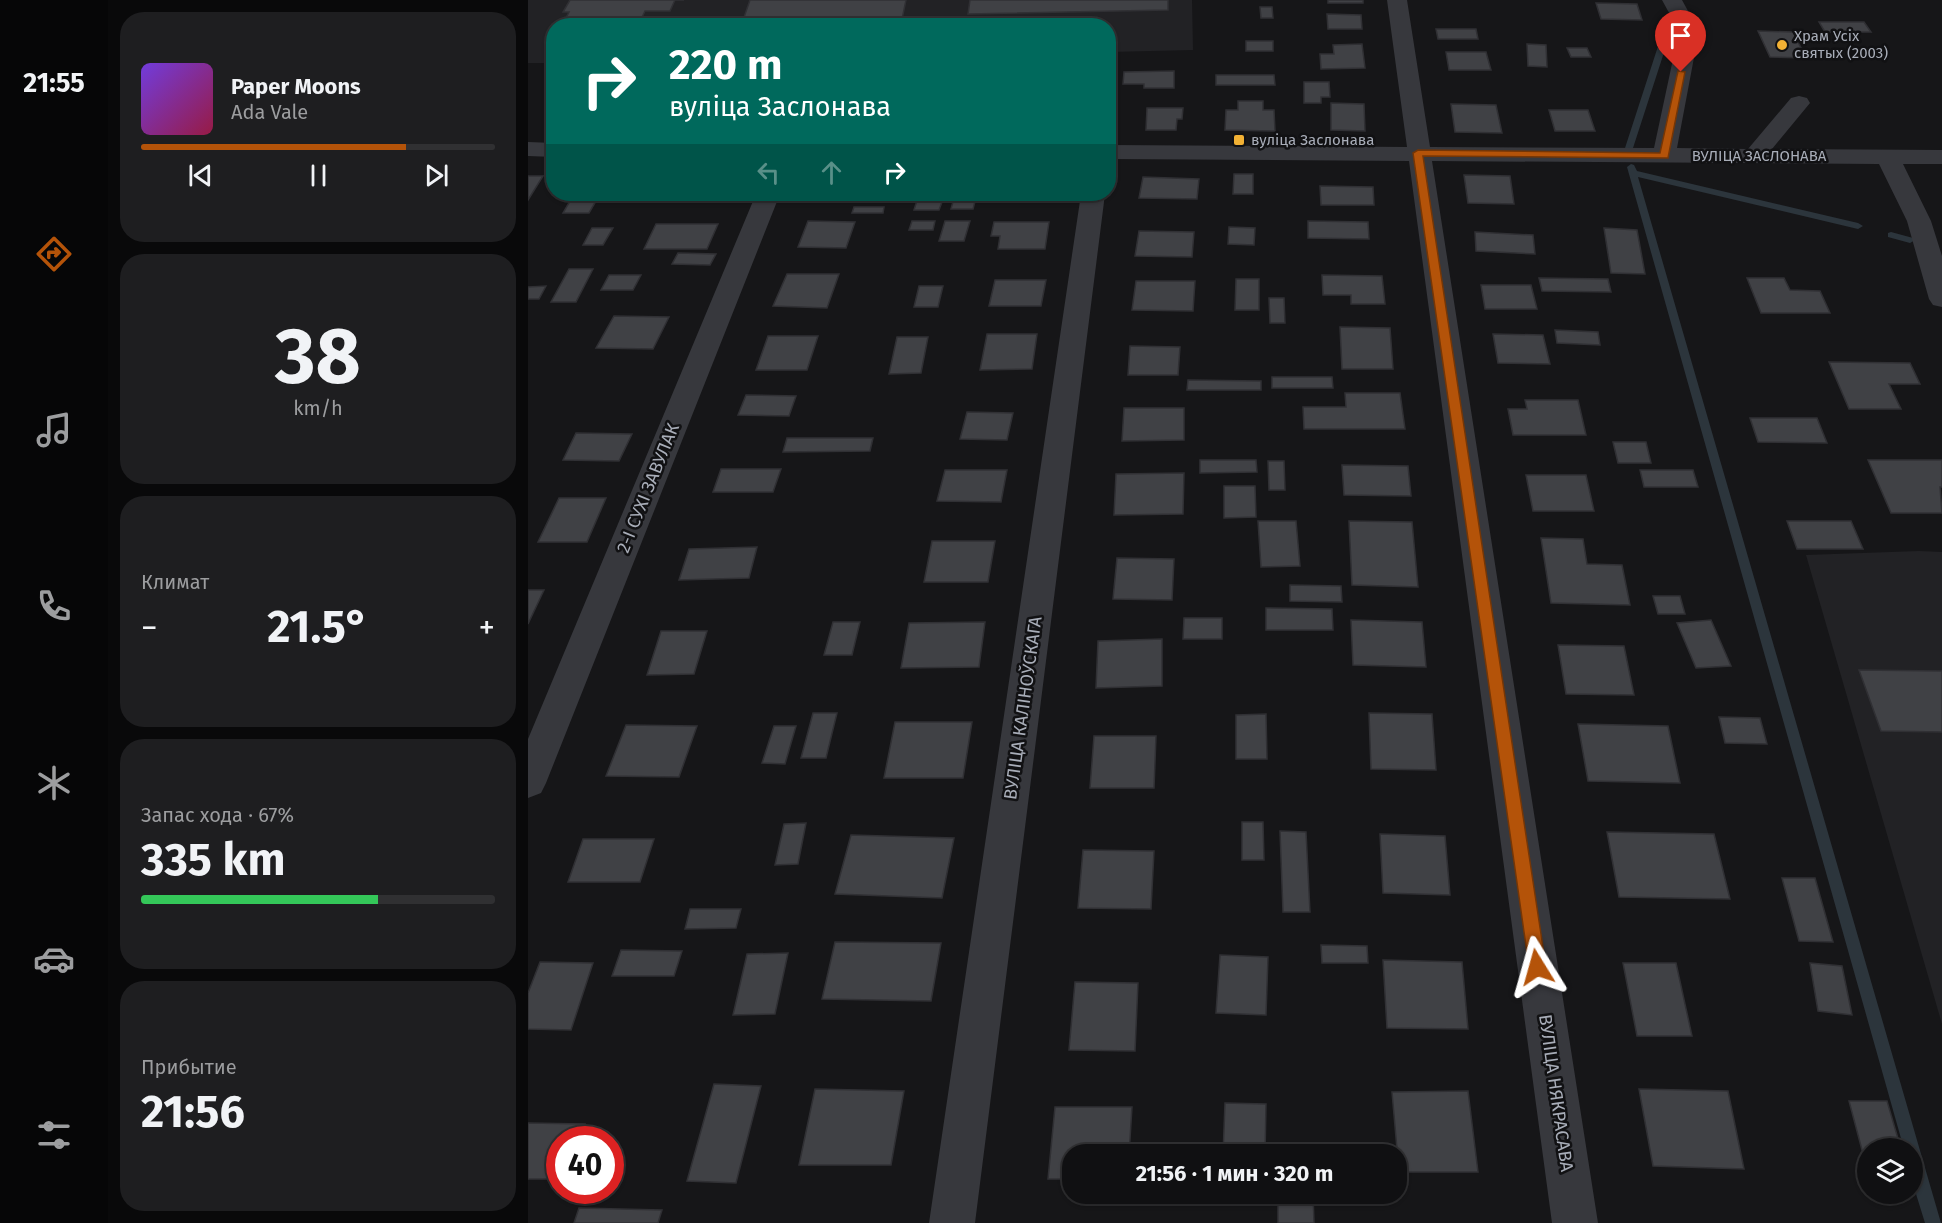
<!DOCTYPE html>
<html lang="ru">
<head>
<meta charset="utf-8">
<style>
	body { margin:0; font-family:"Fira Sans",sans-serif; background:#1e1e20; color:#f1f3f6; height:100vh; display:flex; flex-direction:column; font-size:22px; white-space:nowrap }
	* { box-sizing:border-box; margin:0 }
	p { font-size:20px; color:#9c9d9f }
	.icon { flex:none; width:33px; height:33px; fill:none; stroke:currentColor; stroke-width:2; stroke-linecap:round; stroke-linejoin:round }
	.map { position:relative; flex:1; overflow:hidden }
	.sheet { display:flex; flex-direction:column; gap:12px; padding:12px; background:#09090a; width:420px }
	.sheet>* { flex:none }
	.top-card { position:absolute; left:18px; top:18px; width:570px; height:183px; border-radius:24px; box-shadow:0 2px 4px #0004,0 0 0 2px #303032; background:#00695c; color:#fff; overflow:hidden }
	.buttons { position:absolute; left:1329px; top:1138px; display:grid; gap:12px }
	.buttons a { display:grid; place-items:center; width:66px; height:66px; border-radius:50%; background:#101012; box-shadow:0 2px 4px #0004,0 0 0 2px #303032; font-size:30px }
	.speed { position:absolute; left:18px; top:1126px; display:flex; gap:12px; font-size:30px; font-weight:700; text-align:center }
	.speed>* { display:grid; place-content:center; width:78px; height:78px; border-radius:50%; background:#101012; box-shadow:0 2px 4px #0004,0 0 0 2px #303032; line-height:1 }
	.speed .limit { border:9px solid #d22; background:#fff; color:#111 }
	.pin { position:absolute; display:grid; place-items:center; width:51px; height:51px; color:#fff; margin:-62px -26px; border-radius:50% 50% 50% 0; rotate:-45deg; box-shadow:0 0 6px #0007 }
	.pin .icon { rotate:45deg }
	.me { position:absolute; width:66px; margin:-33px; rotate:352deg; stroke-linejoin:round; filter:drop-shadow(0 0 4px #0008) }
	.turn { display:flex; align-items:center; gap:21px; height:126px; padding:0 24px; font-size:27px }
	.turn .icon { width:78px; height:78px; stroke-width:2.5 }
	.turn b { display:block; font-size:42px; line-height:51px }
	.lanes { display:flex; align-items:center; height:57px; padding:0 24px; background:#0003; justify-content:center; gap:30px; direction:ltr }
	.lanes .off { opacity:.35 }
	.big { font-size:45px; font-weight:700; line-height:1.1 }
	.sheet .card { flex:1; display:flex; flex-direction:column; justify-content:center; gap:9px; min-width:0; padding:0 21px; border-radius:24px; background:#1e1e20 }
	.sheet .dial { align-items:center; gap:0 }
	.dial b { font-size:78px; line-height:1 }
	.song { display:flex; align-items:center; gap:18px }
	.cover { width:72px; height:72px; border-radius:9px; background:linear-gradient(135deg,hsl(260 70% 55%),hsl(340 70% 35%)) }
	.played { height:6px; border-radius:3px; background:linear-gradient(90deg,#b45309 75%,#303032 75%) }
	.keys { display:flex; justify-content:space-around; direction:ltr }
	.heat { display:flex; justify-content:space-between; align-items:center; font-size:33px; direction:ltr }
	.charge { height:9px; border-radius:4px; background:linear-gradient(90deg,#34c759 67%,#303032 0) }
	.trip { position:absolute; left:534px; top:1144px; width:345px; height:60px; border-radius:24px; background:#101012; box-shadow:0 2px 4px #0004,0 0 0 2px #303032; font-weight:700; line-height:60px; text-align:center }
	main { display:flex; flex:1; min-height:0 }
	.tab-bar { display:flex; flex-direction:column; width:108px; justify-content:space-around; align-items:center; background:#060607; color:#9c9d9f }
	.tab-bar .icon { width:42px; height:42px }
	.tab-bar .on { color:#b45309 }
	.tab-bar b { font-size:27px; color:#f1f3f6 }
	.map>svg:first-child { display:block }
	.built { fill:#222225 }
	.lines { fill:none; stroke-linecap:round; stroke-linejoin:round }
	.stream { fill:#2c353c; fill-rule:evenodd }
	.building { fill:#404145; stroke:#303034; stroke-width:1.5 }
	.minor { fill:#37383d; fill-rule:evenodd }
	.route { fill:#b45309; stroke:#753606; stroke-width:1.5 }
	.poi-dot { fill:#f2b134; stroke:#111113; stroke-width:2 }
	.labels { text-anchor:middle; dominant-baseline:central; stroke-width:5; stroke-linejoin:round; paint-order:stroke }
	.far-poi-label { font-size:15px; fill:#a8adb8; stroke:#111113; text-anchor:start }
	.far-street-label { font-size:15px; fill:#a8adb8; stroke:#111113 }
	.street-label { font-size:18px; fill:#a8adb8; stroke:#111113 }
</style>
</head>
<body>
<main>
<nav class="tab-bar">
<b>21:55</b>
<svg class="icon on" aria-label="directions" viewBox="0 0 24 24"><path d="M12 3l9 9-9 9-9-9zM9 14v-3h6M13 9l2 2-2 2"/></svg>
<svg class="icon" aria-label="music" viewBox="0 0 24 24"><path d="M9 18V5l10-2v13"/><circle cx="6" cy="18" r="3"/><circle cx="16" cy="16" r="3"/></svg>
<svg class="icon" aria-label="phone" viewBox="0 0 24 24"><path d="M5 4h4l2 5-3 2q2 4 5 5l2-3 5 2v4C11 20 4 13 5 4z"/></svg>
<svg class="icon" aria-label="climate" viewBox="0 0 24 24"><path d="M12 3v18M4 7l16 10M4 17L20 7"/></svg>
<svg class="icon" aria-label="car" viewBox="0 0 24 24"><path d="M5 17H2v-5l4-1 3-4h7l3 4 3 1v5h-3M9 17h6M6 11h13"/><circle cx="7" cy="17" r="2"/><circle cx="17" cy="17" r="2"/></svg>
<svg class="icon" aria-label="filters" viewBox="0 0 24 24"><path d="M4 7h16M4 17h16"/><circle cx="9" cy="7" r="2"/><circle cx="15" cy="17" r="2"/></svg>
</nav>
<section class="sheet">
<div class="card">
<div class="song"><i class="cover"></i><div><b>Paper Moons</b><p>Ada Vale</p></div></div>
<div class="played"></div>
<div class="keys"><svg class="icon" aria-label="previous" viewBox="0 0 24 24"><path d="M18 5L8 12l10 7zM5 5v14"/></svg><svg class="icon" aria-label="pause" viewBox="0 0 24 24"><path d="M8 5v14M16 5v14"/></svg><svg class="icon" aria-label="next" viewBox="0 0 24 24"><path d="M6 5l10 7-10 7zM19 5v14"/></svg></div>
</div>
<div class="card dial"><b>38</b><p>km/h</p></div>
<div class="card"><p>Климат</p>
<div class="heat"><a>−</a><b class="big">21.5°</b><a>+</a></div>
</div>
<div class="card"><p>Запас хода · 67%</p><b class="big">335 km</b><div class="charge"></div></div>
<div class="card"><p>Прибытие</p><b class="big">21:56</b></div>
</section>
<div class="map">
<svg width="1414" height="1223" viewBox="0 0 1414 1223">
	<rect width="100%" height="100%" fill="#161618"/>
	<!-- built -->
	<path class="built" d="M0,0h664l1,50 -84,2 -1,-26h-554l-1,37h-25z
		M1391,551l23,1v472l-136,-469z"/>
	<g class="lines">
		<!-- stream -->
		<path class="stream" d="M1136,17l7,2 -2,18 -36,111 -7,2 -1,-2 36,-111z
			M1103,164l3,1 3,6 221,52 5,3 -5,3 -220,-52 303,1046h-16l-13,-42v-32h-8l-277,-982z
			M1363,232l22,6 2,2 -5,3 -22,-6v-4z"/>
	</g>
	<!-- building -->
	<path class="building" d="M42,0h114h-9l-5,11h-25l-7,15h-76l7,-14h-6z
		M222,0h156l-5,24 -160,2z
		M442,0h198v10l-200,4z
		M800,0h35v3h-35z
		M1068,3l41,1 5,16 -41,-1z
		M732,7h12l1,11h-12z
		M799,14l34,1 1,14h-34z
		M1291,22h45l7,10h-46z
		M908,29h40l2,10h-40z
		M1230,31l35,1 13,26 -36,-1z
		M718,41h27v10h-27z
		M834,44l3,24 -44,1 -1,-15h14l-1,-9z
		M999,44l19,1 1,22 -19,-1z
		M1039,48h20l4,9h-20z
		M918,52h40l5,18h-42z
		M646,71v17h-30v-4h-21l1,-12z
		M688,75h58l1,10h-59z
		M776,82h25l1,15h-9v6h-17z
		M710,101h25v9h11l1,21 -50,-1 1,-20h12z
		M803,103l33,1 1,27 -34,-1z
		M923,104l45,1 6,28 -47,-1z
		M619,108h36l-1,11h-5l-1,11h-30z
		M1021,110h39l7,21h-40z
		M706,174h19v20h-20z
		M936,175l46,1 4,28 -46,-1z
		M0,176h15l-15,24z
		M615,177l56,2 -2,20 -58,-1z
		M792,186l53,1 1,18h-53z
		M161,194h32l-3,6 -33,-1z
		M287,194h57l-1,2h-57z
		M391,194h26l-6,16h-25z
		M427,194h22l-4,15h-22z
		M471,194h52l-1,6 -53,-1z
		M42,201h26l-7,12h-26z
		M326,207h30l-1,6h-31z
		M280,221l47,1 -9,26 -48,-1z
		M384,221h23l-2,9h-24z
		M417,221h25l-6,20h-25z
		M780,221l60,1 1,17 -61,-1z
		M466,222h55l-4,27h-47l2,-13h-9z
		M128,224h62l-11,25h-63z
		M701,227l26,1 -1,17 -26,-1z
		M64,228h21l-10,17h-20z
		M1076,228l33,2 8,44 -34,-1z
		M611,231l55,1 -2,25 -57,-1z
		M947,232l58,3 2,19 -59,-3z
		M150,253l38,1 -6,11 -38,-1z
		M41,269h24l-17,33h-25z
		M259,274h52l-12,34 -54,-2z
		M81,275h32l-8,15h-32z
		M794,275l60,1 3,28h-34v-9h-28z
		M1011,278l69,1 3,13 -69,-1z
		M1219,278h37l6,12 30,1 10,22h-69z
		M708,279h23v31h-24z
		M467,280h51l-5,26h-52z
		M608,281h59l-2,30 -61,-1z
		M953,285h50l6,24h-52z
		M18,286l-7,13h-11v-12z
		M391,286h24l-5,21h-24z
		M741,298h15l1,25h-15z
		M86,316l55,1 -16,32 -57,-1z
		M812,327l50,1 3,41h-51z
		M1027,330l43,2 2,13 -43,-2z
		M459,334h50l-5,35 -52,1z
		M965,334l50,1 7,29 -52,-1z
		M240,336h50l-11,34h-51z
		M369,337h31l-7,36 -32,1z
		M602,346l50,1 -2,28h-50z
		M1301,362l81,1 10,21h-31l12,25h-52z
		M744,377h60l1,11h-61z
		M660,380l73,1v9h-74z
		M817,393h55l5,36h-101l-1,-22h43z
		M218,395l50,1 -7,20 -51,-1z
		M997,400h53l8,35h-73l-5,-26h19z
		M596,408h60v32l-62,1z
		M439,412l46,1 -6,27 -47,-1z
		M1222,418h67l10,25 -69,-1z
		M48,433l56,1 -13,27 -56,-1z
		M259,438h86l-3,13 -87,1z
		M1085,442h33l5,21h-33z
		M672,460h56l1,12 -57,1z
		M1340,460h74v27h-2l2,26h-51z
		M740,461h16l1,29h-16z
		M814,465l66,1 3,30 -67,-1z
		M193,469h60l-8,23h-60z
		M417,470h62l-6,32 -64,-1z
		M1112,470h53l5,17h-54z
		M656,473l-1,41 -69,1 2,-41z
		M998,475h60l8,36h-61z
		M696,486h31l1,31 -32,1z
		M31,498h47l-19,44h-49z
		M730,521h38l4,45 -39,1z
		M821,521l63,1 6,65 -66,-2z
		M1259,521h64l12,28h-66z
		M1013,538l42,1 4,25 35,1 8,40 -79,-2z
		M404,541h63l-7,41h-64z
		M229,547l-8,31 -70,2 10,-31z
		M589,558l57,1 -2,41 -59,-1z
		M762,585l51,1 1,16 -52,-1z
		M0,590h16l-16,34z
		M1125,596h27l5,18h-27z
		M738,608l66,1 1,21h-67z
		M656,618h38v21h-39z
		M823,620l71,2 4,45 -73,-2z
		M1183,620l20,46 -35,2 -19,-45z
		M305,622h27l-8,33h-28z
		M457,622l-6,45 -78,1 8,-45z
		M133,631h46l-13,43 -47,1z
		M634,639v47l-66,2 2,-47z
		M1030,645l66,1 10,49 -68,-1z
		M1331,670l83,1v61l-61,-1z
		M285,713h24l-11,45h-25z
		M841,713l63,1 4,56 -65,-1z
		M738,714l1,45h-31v-44z
		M1191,717l41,1 7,26 -42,-1z
		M367,722h77l-9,56h-79z
		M1050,724l90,2 12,57 -92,-2z
		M98,725l71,1 -18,51 -73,-1z
		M246,726h22l-11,38 -23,-1z
		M566,736h62l-2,52h-64z
		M714,822h21l1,38h-22z
		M278,823l-8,41 -23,1 9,-41z
		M752,831l26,1 4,80h-27z
		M1079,832l107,2 16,65 -111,-2z
		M852,834l65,2 5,59 -67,-2z
		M323,835l103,3 -12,60 -107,-4z
		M55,839h71l-14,43h-72z
		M555,850l71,1 -3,58 -73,-1z
		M1254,878h33l18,64 -34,-1z
		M162,909h51l-5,19 -51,1z
		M307,942l106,1 -10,58 -109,-2z
		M793,945l46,1 1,17h-46z
		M93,950l61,1 -8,25h-62z
		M260,953l-13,61 -42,1 14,-61z
		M692,955l48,2 -2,58 -50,-2z
		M855,960l79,2 6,67 -81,-1z
		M12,962l53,1 -22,67 -43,-1v-36z
		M1095,963h53l16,73h-55z
		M1282,963l32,3 10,49 -34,-4z
		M547,982l63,1 -3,68 -66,-1z
		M186,1084l47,2 -25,97 -49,-2z
		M287,1089l89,2 -13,74h-92z
		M1111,1089l89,2 16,78 -91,-3z
		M940,1091l10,81h-79l-7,-80z
		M1321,1101h38l14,48h-33l-2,16z
		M697,1103l41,1 -1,51h-42z
		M527,1107h77l-3,48h-57v24h-24z
		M0,1123l57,1 -5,16h-20v39h-32z
		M750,1194h35l1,29h-36z
		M51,1208l83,2 -4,13h-84z"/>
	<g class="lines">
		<!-- minor -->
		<path class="minor" d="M859,0h20l23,147 224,1 25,-117 -17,-31h20l17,31 -22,117 71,1 43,-51 8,-2 8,2 3,5 -38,46 170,1v14h-39l28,57 11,35v51l-9,-2 -4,-6 -22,-78 -28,-57 -447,-3 166,1062h-46l-143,-1062 -301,-2v-14l299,2z
			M0,142l26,1v14l-26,-1z
			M228,194h24l-234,589 -5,10 -13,5v-59z
			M553,194h24l-130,1029h-46z"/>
	</g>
	<!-- route -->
	<path class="route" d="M1150,71l7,1 -17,86 -245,-2 123,811 -3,5 -6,3 -6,-3 -2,-5 -116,-814 5,-3 242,3z"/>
	<!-- markers -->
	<g class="poi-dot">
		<circle cx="1254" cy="45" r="6"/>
		<rect x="705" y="134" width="12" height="12" rx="3"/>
	</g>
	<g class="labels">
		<!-- far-poi labels -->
		<g class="far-poi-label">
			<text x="1266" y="36">Храм Усіх<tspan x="1266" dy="17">святых (2003)</tspan></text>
			<text x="723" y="140">вуліца Заслонава</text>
		</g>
		<!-- far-street labels -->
		<g class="far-street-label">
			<text x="1231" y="156">ВУЛІЦА ЗАСЛОНАВА</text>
		</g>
		<!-- street labels -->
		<g class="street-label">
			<text transform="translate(120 488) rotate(-68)">2-І СУХІ ЗАВУЛАК</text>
			<text transform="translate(495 708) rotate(-82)">ВУЛІЦА КАЛІНОЎСКАГА</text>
			<text transform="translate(1028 1093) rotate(82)">ВУЛІЦА НЯКРАСАВА</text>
		</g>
	</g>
</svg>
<div class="buttons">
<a><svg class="icon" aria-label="layers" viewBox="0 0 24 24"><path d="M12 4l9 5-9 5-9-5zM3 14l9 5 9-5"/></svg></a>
</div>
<div class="speed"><div class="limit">40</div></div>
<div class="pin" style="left:1153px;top:72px;background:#d93025"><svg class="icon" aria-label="arrive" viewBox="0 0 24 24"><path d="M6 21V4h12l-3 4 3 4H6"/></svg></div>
<svg class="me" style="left:1009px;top:967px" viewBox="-20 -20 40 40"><path d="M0-17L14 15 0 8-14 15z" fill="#b45309" stroke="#fff" stroke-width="4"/></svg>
<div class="trip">21:56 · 1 мин · 320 m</div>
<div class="top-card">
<div class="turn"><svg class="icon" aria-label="right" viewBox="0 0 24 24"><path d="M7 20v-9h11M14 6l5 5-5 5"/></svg><div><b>220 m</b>вуліца Заслонава</div></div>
<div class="lanes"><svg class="icon off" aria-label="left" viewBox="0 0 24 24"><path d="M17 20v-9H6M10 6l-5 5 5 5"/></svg><svg class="icon off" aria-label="ahead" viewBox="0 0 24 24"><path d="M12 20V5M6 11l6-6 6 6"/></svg><svg class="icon" aria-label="right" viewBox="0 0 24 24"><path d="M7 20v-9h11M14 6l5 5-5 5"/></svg></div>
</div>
</div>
</main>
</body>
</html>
